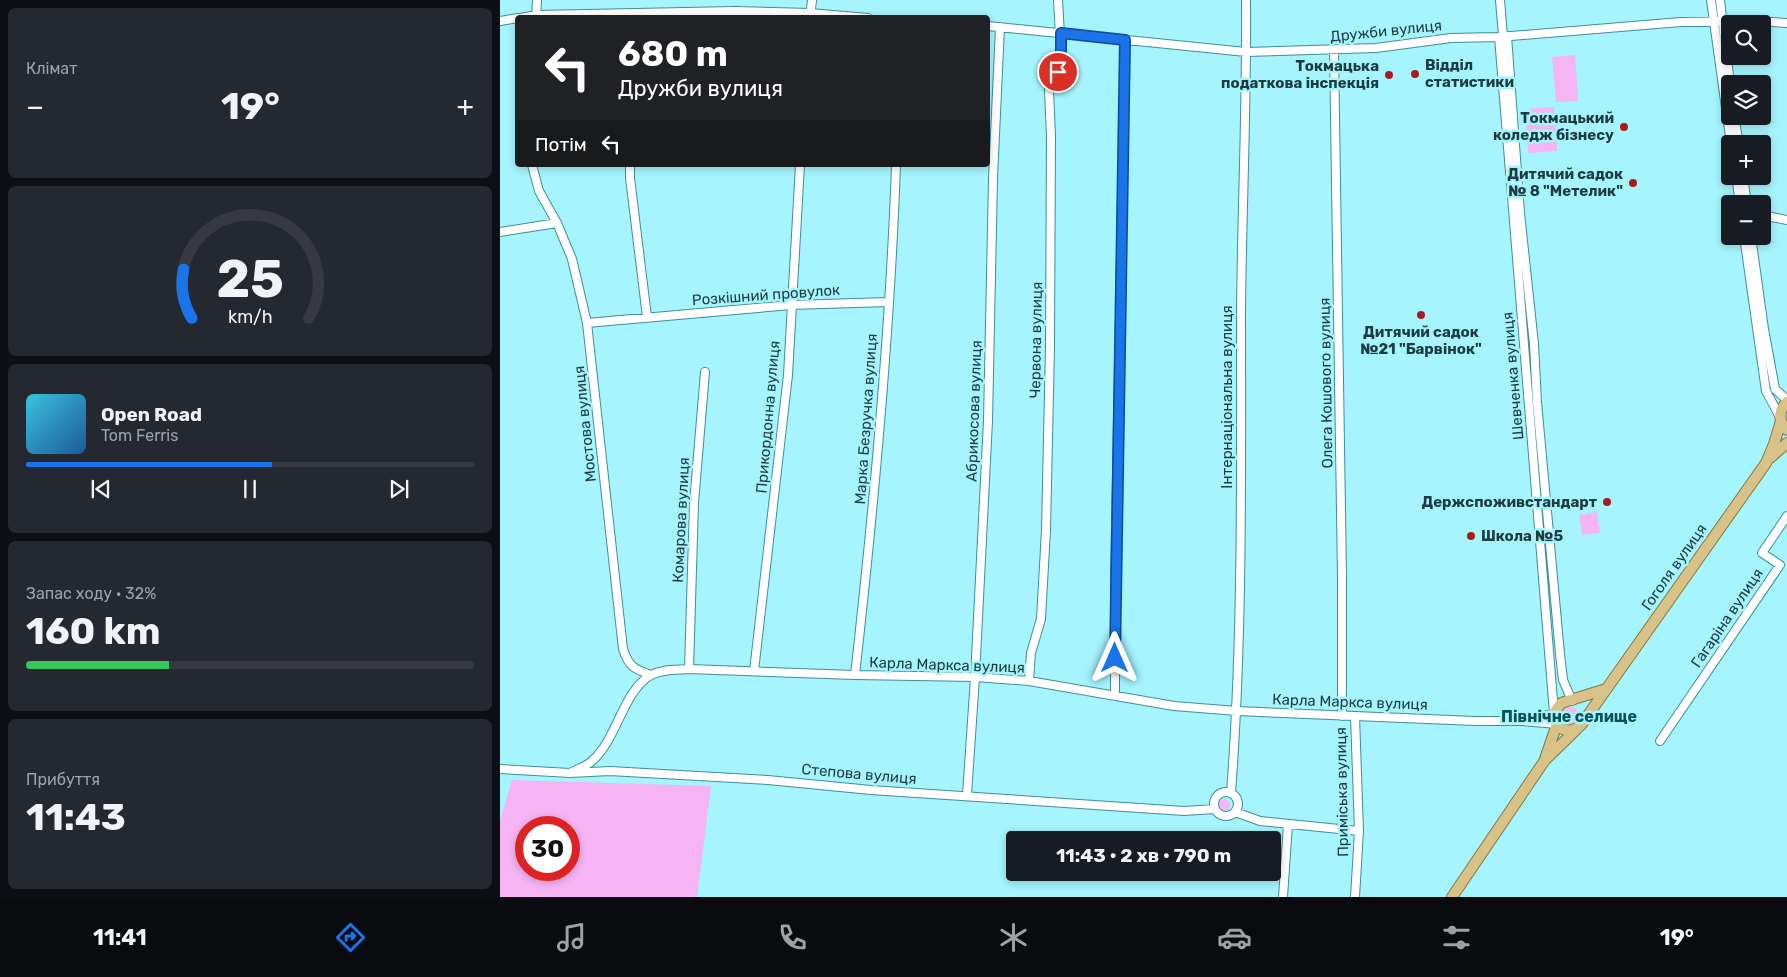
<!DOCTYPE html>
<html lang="uk">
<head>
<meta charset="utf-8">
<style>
	body { margin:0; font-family:Rubik,sans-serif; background:#242831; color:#f1f3f6; height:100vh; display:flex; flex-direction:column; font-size:19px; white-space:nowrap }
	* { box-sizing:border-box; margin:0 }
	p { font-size:16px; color:#9ea1a6 }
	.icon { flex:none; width:28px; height:28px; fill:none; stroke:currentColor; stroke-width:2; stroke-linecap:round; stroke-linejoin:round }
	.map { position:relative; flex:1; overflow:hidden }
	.panel { display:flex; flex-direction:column; gap:8px; padding:8px; background:#0d0f14; width:500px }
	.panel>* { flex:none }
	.guide { position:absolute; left:15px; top:15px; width:475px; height:152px; border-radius:5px; box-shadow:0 2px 8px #0003; background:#202124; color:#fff; overflow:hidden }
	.tools { position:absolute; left:1221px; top:15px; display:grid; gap:10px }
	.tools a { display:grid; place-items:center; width:50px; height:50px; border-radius:5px; background:#171b24; box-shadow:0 2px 8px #0003; font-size:25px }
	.speed { position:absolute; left:15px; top:816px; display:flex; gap:10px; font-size:25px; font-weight:700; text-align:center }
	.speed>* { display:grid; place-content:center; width:65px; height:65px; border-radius:50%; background:#171b24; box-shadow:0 2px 8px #0003; line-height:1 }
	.speed .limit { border:8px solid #d22; background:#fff; color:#111 }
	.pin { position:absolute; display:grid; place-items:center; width:42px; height:42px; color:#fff; margin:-21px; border:2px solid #fff; border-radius:50%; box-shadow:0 1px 5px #0007 }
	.me { position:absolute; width:55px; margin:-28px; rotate:0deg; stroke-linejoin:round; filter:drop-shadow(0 0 4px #0008) }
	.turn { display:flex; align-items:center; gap:18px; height:105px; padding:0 20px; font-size:22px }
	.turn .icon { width:65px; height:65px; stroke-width:2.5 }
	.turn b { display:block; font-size:35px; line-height:42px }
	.then { display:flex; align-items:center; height:48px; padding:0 20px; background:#0003; gap:10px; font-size:19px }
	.big { font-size:38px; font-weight:700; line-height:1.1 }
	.panel .card { flex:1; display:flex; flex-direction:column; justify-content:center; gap:8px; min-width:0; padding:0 18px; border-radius:8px; background:#242831 }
	.panel .dial { align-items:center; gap:0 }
	.dial svg { height:130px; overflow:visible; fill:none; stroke:#363941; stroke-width:7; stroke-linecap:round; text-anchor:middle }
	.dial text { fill:#f1f3f6; stroke:none }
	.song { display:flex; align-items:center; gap:15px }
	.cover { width:60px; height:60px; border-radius:8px; background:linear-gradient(135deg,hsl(190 70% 55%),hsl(210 70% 35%)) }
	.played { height:5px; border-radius:2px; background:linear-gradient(90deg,#1a73e8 55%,#363941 55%) }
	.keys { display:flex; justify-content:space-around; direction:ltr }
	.heat { display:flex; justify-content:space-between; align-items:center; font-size:28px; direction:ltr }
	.charge { height:8px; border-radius:4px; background:linear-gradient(90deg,#34c759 32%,#363941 0) }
	.trip { position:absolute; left:506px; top:831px; width:275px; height:50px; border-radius:5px; background:#171b24; box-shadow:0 2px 8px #0003; font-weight:700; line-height:50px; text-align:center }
	.dock { display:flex; height:80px; justify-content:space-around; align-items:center; background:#090b0e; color:#9ea1a6 }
	.dock .icon { width:35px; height:35px }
	.dock .on { color:#1a73e8 }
	.dock b { font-size:22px; color:#f1f3f6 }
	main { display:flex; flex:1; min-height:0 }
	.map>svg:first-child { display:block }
	.green { fill:#f6b4f5; fill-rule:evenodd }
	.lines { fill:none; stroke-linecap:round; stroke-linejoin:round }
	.minor-casing { stroke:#3f8e98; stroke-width:10 }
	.major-casing { stroke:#86783c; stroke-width:12 }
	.minor { stroke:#fff; stroke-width:8 }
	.major { stroke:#d9c288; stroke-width:10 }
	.route-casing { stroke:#114b97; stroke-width:12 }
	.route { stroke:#1a73e8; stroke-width:9 }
	.poi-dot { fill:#ad1a1d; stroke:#a5f4fe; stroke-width:2 }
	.labels { text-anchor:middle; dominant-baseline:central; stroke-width:5; stroke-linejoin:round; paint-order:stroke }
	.street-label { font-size:15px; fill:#1c3c41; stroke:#a5f4fe }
	.poi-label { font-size:15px; font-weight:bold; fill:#1c3c41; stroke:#a5f4fe; text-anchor:end }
	.neighbourhood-label { font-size:16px; font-weight:bold; fill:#0c4f56; stroke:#a5f4fe }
</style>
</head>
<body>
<main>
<section class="panel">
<div class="card"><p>Клімат</p>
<div class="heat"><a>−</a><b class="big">19°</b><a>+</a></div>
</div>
<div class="card dial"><svg viewBox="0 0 100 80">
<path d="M14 69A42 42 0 1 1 86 69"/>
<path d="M14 69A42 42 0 0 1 9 39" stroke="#1a73e8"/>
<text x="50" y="56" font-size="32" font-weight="700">25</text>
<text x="50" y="72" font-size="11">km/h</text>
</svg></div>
<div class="card">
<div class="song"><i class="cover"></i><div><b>Open Road</b><p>Tom Ferris</p></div></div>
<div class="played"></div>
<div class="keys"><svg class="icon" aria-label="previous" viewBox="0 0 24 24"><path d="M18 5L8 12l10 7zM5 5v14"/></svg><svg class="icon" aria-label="pause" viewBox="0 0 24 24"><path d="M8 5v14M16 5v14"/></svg><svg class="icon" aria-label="next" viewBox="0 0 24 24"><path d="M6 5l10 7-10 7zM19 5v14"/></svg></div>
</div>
<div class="card"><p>Запас ходу · 32%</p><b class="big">160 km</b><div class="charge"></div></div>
<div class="card"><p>Прибуття</p><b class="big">11:43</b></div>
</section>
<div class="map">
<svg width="1287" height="897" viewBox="0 0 1287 897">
	<rect width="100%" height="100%" fill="#a5f4fe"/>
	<!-- green -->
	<path class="green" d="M1075,55l3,46 -22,1 -4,-45z
		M1054,107l3,44 -29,2 -3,-44z
		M1097,512l3,21 -18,2 -3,-20z
		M1061 716a9 9 0 1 1 18 0a9 9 0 1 1-18 0Z
		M12,780l199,6 -14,111h-197v-76zM26,828h43v42h-43z
		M718 805a6 6 0 1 1 12 0a6 6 0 1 1-12 0Z"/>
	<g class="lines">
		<!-- minor casing -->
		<g class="minor-casing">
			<path id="minor" d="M1000,0l3,36
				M1211,0l20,144
				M1220,0l10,84
				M21,18l15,-3 199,-4 75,2 58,5
				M36,18l1,-18
				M310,18l2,-18
				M0,21l18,-3
				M488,26l258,26 130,-4 75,-10 48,-1 182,-15 74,-1 32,2
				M1007,36l13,177 14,131 3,58 23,252 3,26 9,21
				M999,37l55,676 -25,7
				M834,50l8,527v139
				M1234,116l5,28
				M32,165l7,26 18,32 15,36 15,64 36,326c6,18 11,20 28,26
				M130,165v13l17,139
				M1236,176l4,28
				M1243,176l4,28
				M1262,215l25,5
				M0,232l57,-9
				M1244,236l22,155 14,26
				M1251,236l13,93 11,60 12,11
				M87,323l204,-18 97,-3
				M189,669l5,-166 11,-131
				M254,671l34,-296 12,-210
				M355,675c19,-169 35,-339 41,-510
				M529,681l2,-28 10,-34 5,-89 4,-183 1,-211 -2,-46 3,-9 6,-10 3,-18 -3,-53
				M615,695v-112l10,-543
				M1160,741l120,-176 -18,-12 25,-37
				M0,769l70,4 40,-2 158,9 103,10 313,21 31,-2
				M70,773c7,-4 18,-7 23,-13 25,-23 30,-69 58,-85 11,-6 25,-5 38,-6l166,6 120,2 54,4 145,25 63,5 238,10h47l35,3
				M714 804a12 12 0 1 1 24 0a12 12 0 1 1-24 0Z
				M731,793c12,-160 10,-321 10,-482 1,-104 6,-207 5,-311
				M467,795l8,-118 13,-256 5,-243 7,-151
				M735,812l25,9 99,10
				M783,897l5,-73
				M855,897l4,-66 -4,-115"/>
		</g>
		<!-- major casing -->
		<g class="major-casing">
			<path id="major" d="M1287,402c-9,9 -9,19 0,28
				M1270,458l17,-15
				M1106,689l-45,14 -7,10c0,16 15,23 27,12l185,-262 8,-19 7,-23
				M1045,759l12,-35
				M952,897l93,-137 32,-31"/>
		</g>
		<!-- minor -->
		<use href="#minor" class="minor"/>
		<!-- major -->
		<use href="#major" class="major"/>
	</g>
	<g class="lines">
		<!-- route casing -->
		<g class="route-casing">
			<path id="route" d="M558,72l3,-19v-20l64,7 -10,618"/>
		</g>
		<!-- route -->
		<use href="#route" class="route"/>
	</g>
	<!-- markers -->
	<g class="poi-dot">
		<circle cx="915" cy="74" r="5"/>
		<circle cx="889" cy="75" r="5"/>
		<circle cx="1124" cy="127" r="5"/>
		<circle cx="1133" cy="183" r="5"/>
		<circle cx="921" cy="315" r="5"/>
		<circle cx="1107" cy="502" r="5"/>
		<circle cx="971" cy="536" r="5"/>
	</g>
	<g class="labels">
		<!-- street labels -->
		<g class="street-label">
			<text transform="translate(886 31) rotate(-6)">Дружби вулиця</text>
			<text transform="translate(266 295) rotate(-4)">Розкішний провулок</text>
			<text transform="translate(536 340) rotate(-89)">Червона вулиця</text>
			<text transform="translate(1013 376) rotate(-95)">Шевченка вулиця</text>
			<text transform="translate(826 383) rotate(-91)">Олега Кошового вулиця</text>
			<text transform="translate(727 397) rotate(-90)">Інтернаціональна вулиця</text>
			<text transform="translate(474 411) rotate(-88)">Абрикосова вулиця</text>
			<text transform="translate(268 417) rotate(-85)">Прикордонна вулиця</text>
			<text transform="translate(366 419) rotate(-86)">Марка Безручка вулиця</text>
			<text transform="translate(85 424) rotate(-96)">Мостова вулиця</text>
			<text transform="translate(181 520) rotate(-87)">Комарова вулиця</text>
			<text transform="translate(1174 567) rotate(-55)">Гоголя вулиця</text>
			<text transform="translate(1227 618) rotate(-56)">Гагаріна вулиця</text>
			<text transform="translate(447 665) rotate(2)">Карла Маркса вулиця</text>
			<text transform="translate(850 702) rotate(2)">Карла Маркса вулиця</text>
			<text transform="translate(359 774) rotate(5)">Степова вулиця</text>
			<text transform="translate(842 792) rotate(-91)">Приміська вулиця</text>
		</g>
		<!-- poi labels -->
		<g class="poi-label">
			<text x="925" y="65" text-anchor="start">Відділ<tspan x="925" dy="17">статистики</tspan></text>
			<text x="879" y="66">Токмацька<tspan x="879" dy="17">податкова інспекція</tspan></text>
			<text x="1114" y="118">Токмацький<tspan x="1114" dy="17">коледж бізнесу</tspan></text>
			<text x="1123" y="174">Дитячий садок<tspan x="1123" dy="17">№ 8 "Метелик"</tspan></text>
			<text x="921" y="332" text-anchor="middle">Дитячий садок<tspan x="921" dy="17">№21 "Барвінок"</tspan></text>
			<text x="1097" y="502">Держспоживстандарт</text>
			<text x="981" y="536" text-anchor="start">Школа №5</text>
		</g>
		<!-- neighbourhood labels -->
		<g class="neighbourhood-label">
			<text x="1069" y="716">Північне селище</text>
		</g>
	</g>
</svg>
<div class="tools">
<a><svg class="icon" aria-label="search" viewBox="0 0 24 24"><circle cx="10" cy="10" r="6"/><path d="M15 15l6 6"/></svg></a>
<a><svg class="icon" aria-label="layers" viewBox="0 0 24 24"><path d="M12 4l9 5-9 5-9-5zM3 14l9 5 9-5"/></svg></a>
<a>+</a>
<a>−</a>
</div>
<div class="speed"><div class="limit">30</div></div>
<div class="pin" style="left:558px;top:72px;background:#d93025"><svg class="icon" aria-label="arrive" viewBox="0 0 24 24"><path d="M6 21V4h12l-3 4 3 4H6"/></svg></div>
<svg class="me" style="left:615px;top:658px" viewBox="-20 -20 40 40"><path d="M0-17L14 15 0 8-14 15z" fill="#1a73e8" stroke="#fff" stroke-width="4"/></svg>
<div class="trip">11:43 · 2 хв · 790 m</div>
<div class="guide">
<div class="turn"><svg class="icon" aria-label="left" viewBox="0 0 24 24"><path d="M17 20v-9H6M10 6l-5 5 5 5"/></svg><div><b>680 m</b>Дружби вулиця</div></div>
<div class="then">Потім<svg class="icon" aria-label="left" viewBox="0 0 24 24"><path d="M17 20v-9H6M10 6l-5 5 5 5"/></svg></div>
</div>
</div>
</main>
<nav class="dock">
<b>11:41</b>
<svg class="icon on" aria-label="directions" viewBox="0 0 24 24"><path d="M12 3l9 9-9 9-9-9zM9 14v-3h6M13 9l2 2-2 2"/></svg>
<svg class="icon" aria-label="music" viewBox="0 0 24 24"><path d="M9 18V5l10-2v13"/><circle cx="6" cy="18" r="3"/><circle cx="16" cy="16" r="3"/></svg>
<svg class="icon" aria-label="phone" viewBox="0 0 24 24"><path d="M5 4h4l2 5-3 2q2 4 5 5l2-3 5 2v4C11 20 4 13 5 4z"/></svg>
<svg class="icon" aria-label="climate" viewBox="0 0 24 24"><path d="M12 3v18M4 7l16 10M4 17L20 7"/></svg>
<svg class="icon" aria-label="car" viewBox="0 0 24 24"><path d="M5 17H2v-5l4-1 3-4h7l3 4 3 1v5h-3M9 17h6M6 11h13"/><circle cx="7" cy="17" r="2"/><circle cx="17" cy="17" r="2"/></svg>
<svg class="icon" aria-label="filters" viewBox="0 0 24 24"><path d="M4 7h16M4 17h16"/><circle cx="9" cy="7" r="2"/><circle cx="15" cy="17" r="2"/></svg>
<b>19°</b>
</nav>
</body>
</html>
